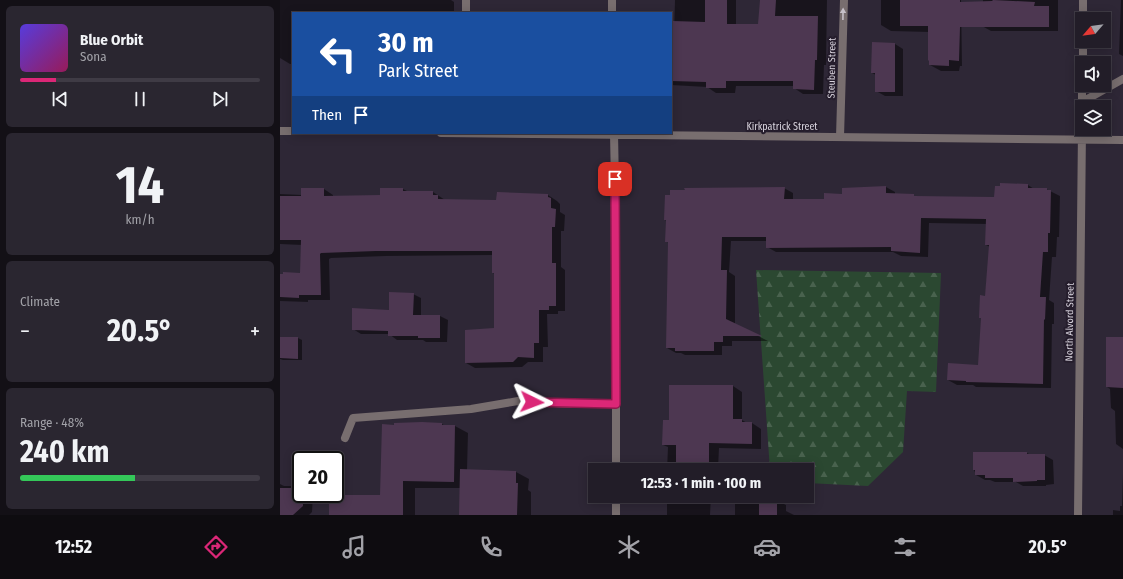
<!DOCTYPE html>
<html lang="en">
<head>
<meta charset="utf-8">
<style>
	body { margin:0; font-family:"Fira Sans Condensed",sans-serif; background:#2a2630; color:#f1f3f6; height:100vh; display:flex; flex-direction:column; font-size:15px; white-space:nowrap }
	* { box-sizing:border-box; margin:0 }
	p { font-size:13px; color:#a2a2a8 }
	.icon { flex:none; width:22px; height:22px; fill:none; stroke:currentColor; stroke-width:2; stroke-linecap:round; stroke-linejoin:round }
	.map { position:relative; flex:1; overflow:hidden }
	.details { display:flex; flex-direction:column; gap:6px; padding:6px; background:#131016; width:280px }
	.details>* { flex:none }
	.hud { position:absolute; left:12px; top:12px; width:380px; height:122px; border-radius:0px; box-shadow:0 2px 10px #0003,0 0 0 1px #3f3b45; background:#1a4fa0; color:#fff; overflow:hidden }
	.needle { width:26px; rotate:242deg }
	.buttons { position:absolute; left:795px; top:12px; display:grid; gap:8px }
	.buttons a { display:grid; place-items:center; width:36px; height:36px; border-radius:0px; background:#221d28; box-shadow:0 2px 10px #0003,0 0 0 1px #3f3b45; font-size:20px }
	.speed { position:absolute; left:12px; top:451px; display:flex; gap:8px; font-size:20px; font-weight:700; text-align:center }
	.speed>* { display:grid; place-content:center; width:52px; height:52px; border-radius:50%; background:#221d28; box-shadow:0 2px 10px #0003,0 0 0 1px #3f3b45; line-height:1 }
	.speed .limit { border:2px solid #111; border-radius:6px; background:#fff; color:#111 }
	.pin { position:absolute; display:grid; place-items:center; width:34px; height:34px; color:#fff; margin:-17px; border-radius:8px; box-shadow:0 2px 6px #0006 }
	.me { position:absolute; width:44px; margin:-22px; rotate:93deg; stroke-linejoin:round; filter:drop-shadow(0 0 3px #0008) }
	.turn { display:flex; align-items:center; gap:14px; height:84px; padding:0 20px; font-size:18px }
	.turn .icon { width:52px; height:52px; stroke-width:2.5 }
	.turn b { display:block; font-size:28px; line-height:34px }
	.then { display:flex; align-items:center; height:38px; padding:0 20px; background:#0003; gap:8px; font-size:15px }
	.big { font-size:30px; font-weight:700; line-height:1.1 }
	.details .card { flex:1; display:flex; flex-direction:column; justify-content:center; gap:6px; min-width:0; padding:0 14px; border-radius:6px; background:#2a2630 }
	.details .dial { align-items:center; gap:0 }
	.dial b { font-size:52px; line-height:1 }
	.song { display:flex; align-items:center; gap:12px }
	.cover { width:48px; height:48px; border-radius:6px; background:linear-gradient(135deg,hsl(250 70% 55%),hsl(330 70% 35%)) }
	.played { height:4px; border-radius:2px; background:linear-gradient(90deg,#db2777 15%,#3f3b45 15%) }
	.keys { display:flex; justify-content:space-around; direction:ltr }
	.heat { display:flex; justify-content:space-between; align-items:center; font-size:22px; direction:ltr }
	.charge { height:6px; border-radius:3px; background:linear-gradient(90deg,#34c759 48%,#3f3b45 0) }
	.trip { position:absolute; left:308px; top:463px; width:226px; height:40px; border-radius:0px; background:#221d28; box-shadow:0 2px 10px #0003,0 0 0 1px #3f3b45; font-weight:700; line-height:40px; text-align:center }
	.dock { display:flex; height:64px; justify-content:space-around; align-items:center; background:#0e0c10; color:#a2a2a8 }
	.dock .icon { width:28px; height:28px }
	.dock .selected { color:#db2777 }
	.dock b { font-size:18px; color:#f1f3f6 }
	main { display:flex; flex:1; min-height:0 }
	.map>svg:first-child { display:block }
	.forest { fill:url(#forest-firs) }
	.shadow { fill:#0007 }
	.building { fill:#4d3751 }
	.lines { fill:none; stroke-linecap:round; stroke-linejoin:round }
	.lane { stroke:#786e6f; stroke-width:8 }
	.street { stroke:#786e6f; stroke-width:8 }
	.oneway { fill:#c6c0c8 }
	.route-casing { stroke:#8e194d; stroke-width:10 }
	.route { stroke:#db2777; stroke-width:7 }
	.labels { text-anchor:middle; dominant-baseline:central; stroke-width:4; stroke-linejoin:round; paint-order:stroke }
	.street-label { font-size:10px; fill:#d9d4de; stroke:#251d2c }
</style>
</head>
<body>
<main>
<section class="details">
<div class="card">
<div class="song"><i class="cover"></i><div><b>Blue Orbit</b><p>Sona</p></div></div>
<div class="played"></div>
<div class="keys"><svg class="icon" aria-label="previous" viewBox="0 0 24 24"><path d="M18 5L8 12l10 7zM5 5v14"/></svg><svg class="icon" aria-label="pause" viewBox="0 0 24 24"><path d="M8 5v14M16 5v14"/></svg><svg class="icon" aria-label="next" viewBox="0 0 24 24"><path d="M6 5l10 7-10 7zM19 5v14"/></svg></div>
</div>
<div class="card dial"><b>14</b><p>km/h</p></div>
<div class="card"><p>Climate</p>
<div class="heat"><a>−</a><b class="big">20.5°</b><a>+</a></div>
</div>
<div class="card"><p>Range · 48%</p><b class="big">240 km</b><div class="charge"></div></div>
</section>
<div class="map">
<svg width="843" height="515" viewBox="0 0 843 515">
	<defs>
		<pattern id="forest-firs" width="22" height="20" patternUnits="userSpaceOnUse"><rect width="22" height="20" fill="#2b4831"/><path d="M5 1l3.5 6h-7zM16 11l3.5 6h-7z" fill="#49624e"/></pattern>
	</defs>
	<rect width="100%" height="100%" fill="#2e2736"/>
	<!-- forest -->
	<path class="forest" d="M476,270l185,3 -5,119 -29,-1 -4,61 -35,34 -61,-3v-13h-37z"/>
	<!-- shadow -->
	<path class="shadow" d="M0,0h171l3,2v11h-161v51h-3l-10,-6z
		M395,0h61v25h23l2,-25h66l-1,65h-2l-1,29h-20l-9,-6v-2h-58l-1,7h-19l-9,-6 -36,-2v-50h3z
		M601,0h80l1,66h-2l-1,5h-18l-11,-6 -1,-33 -38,-1 -10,-6z
		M703,0h77h-2v31h-67l-9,-5z
		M841,0h2v56l-4,-2z
		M615,44l8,5v47h-18l-9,-5v-16l-4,-2z
		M721,184l27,1 6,4h12l14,7 -1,41h-2l-1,20h-4l-3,43 5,3v21h-2l-1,64 -75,-1 -3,-2h-16l-9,-5 31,-14 11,-119 -4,-2 1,-21 -58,-1 -1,34 -27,-1 -8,-4h-117l-9,-5v-6h-36l-2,31 6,4v48l33,17h-36v5h-10v9h-37l-4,-2h-5l-9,-5 2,-105 -3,-2 1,-20 -2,-1 119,-32 9,5v7h32l35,-12 26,-1 9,5v3l21,2 79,1z
		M44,189l9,6v2l48,-1 22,-7 6,3h24l12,8 52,1 51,-6 9,6 3,3v8l5,3 -1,16h-3v36l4,3v41h-7v3h-11l1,33h-5v15h-15l-6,5 -47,1 -9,-5 29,-34v-55l-2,-1v-18l-107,1 -55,2 -2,1 1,41h-22v2l-28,-1v-26l21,-1 1,-29 -22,-1v-50l22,1z
		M133,294l8,4v18h19l8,4 -1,22h-21l-3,-2h-26l-8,-6h-28l-8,-5 37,-18z
		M0,338h18l4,2v20h-19l-3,-1z
		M843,338v111l-7,-5 -1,-33 -4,-3 -1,-19 -3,-2z
		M453,386l9,6v28l5,3h5l9,6v20l-42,-1 -1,21h-7v1h-44l1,-23 -5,-2 7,-24z
		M162,424l3,2h10l13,7 -1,37 49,2 13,7 -1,11 3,2v23h-71v-27h-45v27h-85l51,-19z
		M747,453l4,2h13l9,5 1,24 -8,1v1h-23l-7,-4h-21l-5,-2h-5l-9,-5 -2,-5z
		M843,474v41h-10v-5l7,1v-5h2z
		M0,484l4,2h17v8h12l-1,18 -3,3h-29z
		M387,496h44l-1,19h-43z
		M455,500h41l10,5v6l8,4h-59z"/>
	<!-- building -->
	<path class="building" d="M425,0h22v24h31l2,-24h16l-1,16h43l-1,44h-2l-1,30 -21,-1v-8h-67v7h-20v-6l-35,-1v-47h2v-13l32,1z
		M620,0h60v2l32,-1 1,-1 42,2 -1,4h15v21h-89l-1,34 -10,-1v6l-20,-1v-4l-1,-1v-34h-28z
		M592,42l23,1v49h-20v-19h-4z
		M720,183l28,1v4h19v2h4l-1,43h-2v19h-5l-3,45h6l-1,23 -1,-1 -1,65 -77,-2v-1l-19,-1 1,-17 30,2 3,-47h-2l1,-23 5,1 4,-51h-4l1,-26 -65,-1 -1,35 -29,-2v-4l-125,1v-11h-44l-1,33h6l-1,49 36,17h-39v6h-9v9h-39v-3h-9l2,-106h-3l1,-22h-2l1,-25h5v-5h15l-1,-2 101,-1 -1,12h40v-6l18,1v-6l44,-2v7l28,1v2l80,1 1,-11h5z
		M21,188h23v8l56,-1v-7h23v3h30v4h5v4l58,1 1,-8 51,2v3l3,1v10l5,1 -1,18h-3v36h4v43h-7v4h-10v33h-5v15l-16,-1 -5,5 -48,1v-33l29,-2v-55h-2v-22h-116l-55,2 -1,1 1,41h-22v3l-19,-1v-23h3v-2l17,1 1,-33h-21v-44h21z
		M109,292l25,1 -1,22h27v23h-22v-2h-30v-5l-36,-1v-22l37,2z
		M0,337h18v22l-18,-1z
		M826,337h17v51l-17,-1z
		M389,385h64v34h9v3h10v22l-43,-1v21h-7v6h-26v-25h-14l1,-25h6z
		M142,422l20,1v2h13l-1,57 -51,-1v34h-74v-18h13v-2h38l2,-71 12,1v-2z
		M693,452h54v2h18v26h-8v1l-24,1v-4h-28v-3h-10v-5h-2z
		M180,469l56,2v12h2l-1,32h-58z
		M0,488h21v6h2v12l-10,9h-13z
		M395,496h26v4l-26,-1z
		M479,499h18v16h-18z"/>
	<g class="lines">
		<!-- lane -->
		<path class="lane" d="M186,0v13
			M65,438l8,-20 118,-9 47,-8 54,3h44"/>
		<!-- street -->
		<path class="street" d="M332,0v13
			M803,19v-19
			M803,63v-22
			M802,102l41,-23
			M802,106v-21
			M0,131h13
			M161,133l682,7
			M334,133l2,104v233
			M560,137l4,-137
			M336,515v-19
			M798,515l4,-386"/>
	</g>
	<!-- one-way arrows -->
	<defs><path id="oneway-solid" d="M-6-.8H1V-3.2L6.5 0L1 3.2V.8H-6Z"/></defs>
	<use class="oneway" href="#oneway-solid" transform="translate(563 14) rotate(-89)"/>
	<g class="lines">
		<!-- route casing -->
		<g class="route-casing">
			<path id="route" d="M252,402l84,2 -1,-225"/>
		</g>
		<!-- route -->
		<use href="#route" class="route"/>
	</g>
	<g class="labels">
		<!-- street labels -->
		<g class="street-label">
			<text transform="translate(552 68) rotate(-89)">Steuben Street</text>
			<text x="502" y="127">Kirkpatrick Street</text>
			<text transform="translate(790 322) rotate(-89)">North Alvord Street</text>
		</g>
	</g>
</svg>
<div class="buttons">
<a><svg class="needle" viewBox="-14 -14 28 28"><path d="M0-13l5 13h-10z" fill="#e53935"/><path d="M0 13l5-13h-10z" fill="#a2a2a8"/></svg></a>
<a><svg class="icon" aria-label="sound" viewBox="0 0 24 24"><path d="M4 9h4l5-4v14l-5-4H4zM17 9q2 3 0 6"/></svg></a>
<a><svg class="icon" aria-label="layers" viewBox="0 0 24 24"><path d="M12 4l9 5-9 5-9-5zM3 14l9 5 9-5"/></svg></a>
</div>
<div class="speed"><div class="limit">20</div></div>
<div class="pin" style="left:335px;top:179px;background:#d93025"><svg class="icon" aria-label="arrive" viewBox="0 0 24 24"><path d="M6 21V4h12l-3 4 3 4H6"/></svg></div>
<svg class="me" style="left:252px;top:402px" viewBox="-20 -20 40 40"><path d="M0-17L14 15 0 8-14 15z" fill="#db2777" stroke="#fff" stroke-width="4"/></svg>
<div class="trip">12:53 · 1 min · 100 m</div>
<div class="hud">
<div class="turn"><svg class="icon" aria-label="left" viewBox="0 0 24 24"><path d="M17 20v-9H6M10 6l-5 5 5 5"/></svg><div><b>30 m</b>Park Street</div></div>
<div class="then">Then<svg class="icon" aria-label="arrive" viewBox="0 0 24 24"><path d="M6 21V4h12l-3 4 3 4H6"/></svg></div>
</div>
</div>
</main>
<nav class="dock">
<b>12:52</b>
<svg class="icon selected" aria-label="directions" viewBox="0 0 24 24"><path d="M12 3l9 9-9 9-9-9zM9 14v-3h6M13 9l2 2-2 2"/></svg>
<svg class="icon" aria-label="music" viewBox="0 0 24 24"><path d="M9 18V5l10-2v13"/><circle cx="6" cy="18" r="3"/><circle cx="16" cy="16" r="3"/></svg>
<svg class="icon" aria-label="phone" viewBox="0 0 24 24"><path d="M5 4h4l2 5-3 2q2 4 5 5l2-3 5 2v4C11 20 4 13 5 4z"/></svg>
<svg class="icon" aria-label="climate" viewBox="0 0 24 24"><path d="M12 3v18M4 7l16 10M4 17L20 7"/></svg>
<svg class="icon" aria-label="car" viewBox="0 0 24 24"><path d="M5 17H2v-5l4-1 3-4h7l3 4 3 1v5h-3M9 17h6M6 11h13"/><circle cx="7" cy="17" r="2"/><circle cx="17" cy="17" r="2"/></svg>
<svg class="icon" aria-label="filters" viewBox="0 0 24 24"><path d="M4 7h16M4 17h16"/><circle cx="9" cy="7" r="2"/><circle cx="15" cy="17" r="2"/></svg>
<b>20.5°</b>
</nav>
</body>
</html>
